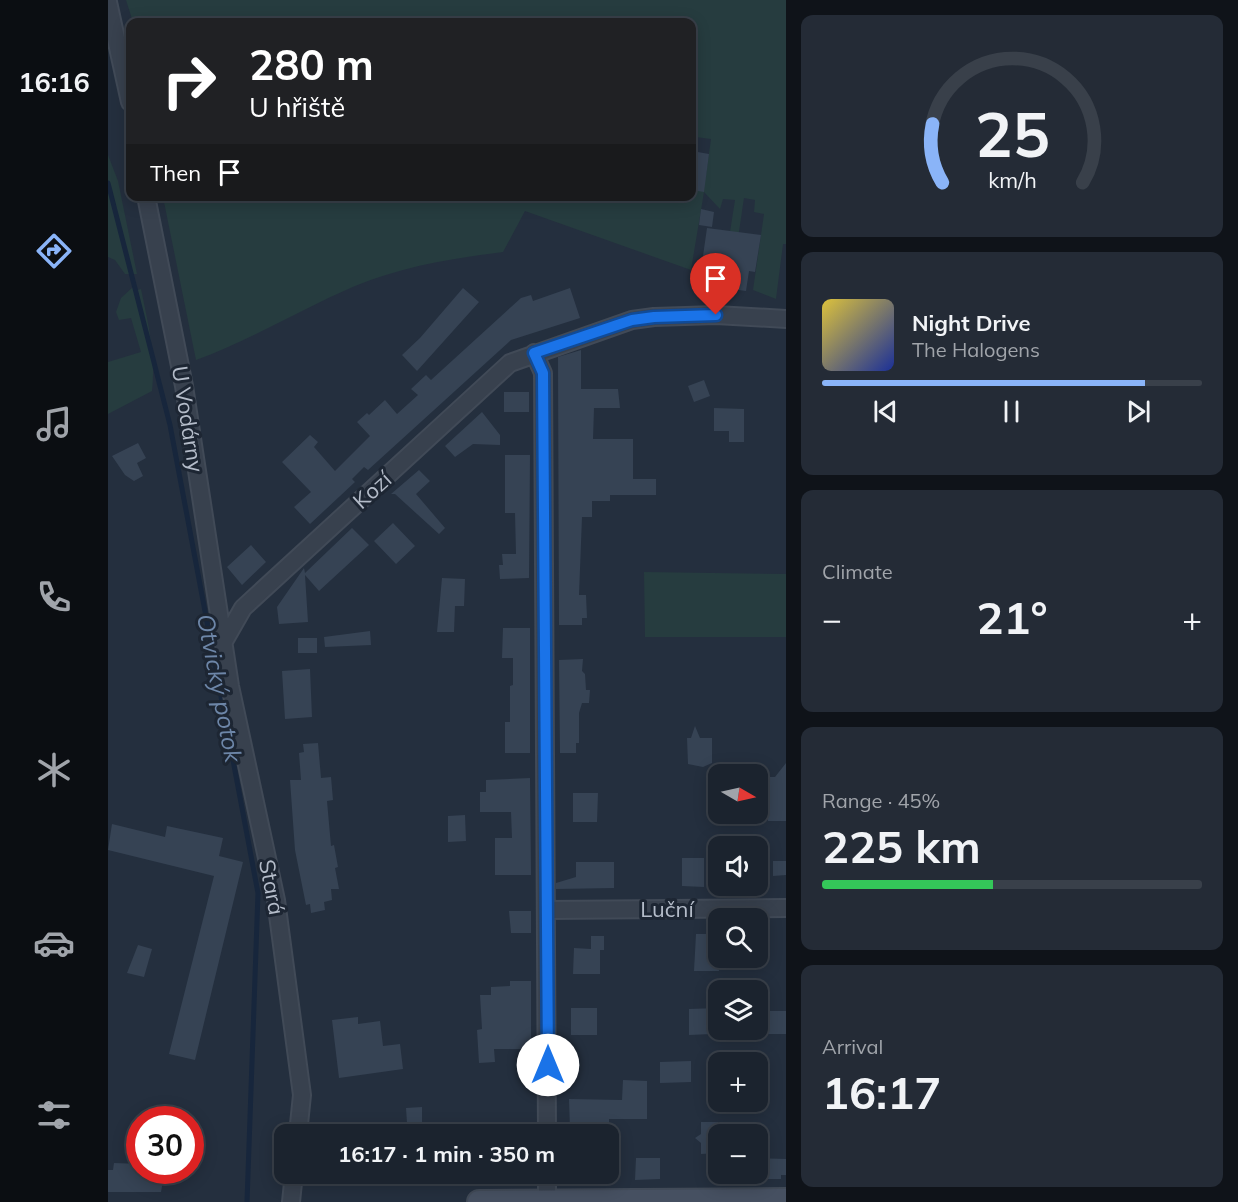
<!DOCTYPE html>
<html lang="en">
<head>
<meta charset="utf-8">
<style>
	body { margin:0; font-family:Mulish,sans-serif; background:#242b36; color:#f1f3f6; height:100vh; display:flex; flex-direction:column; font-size:22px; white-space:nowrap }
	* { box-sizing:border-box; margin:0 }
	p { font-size:20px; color:#a0a4aa }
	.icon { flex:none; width:33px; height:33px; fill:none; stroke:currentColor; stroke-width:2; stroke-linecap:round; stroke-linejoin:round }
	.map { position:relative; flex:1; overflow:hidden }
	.sheet { display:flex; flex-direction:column; gap:15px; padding:15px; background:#0f1319; width:452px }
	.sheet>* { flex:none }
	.banner { position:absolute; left:18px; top:18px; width:570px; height:183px; border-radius:12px; box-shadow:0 3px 15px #0003,0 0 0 2px #39404a; background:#202124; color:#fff; overflow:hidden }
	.needle { width:39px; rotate:99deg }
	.controls { position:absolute; left:600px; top:764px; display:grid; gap:12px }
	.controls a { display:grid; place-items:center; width:60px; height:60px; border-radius:12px; background:#1b232e; box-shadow:0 3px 15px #0003,0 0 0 2px #39404a; font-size:30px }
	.speed { position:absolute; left:18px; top:1106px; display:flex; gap:12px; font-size:30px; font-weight:700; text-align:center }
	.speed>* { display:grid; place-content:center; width:78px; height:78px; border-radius:50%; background:#1b232e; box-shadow:0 3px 15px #0003,0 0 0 2px #39404a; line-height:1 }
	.speed .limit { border:9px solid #d22; background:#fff; color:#111 }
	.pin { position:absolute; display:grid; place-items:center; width:51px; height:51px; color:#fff; margin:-62px -26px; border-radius:50% 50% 50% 0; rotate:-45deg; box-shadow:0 0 6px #0007 }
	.pin .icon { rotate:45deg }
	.me { position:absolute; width:66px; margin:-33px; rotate:0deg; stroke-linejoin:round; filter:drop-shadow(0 0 4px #0008) }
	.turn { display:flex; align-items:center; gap:21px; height:126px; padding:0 24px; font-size:27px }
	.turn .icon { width:78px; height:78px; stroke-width:2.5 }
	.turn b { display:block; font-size:42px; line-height:51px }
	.then { display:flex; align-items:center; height:57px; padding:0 24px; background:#0003; gap:12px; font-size:22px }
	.big { font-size:45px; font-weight:700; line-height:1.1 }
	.sheet .widget { flex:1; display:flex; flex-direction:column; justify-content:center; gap:9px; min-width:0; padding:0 21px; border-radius:12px; background:#242b36 }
	.sheet .dial { align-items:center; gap:0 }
	.dial svg { height:156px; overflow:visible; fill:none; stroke:#39404a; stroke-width:7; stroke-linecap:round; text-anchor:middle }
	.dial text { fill:#f1f3f6; stroke:none }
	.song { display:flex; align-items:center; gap:18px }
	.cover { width:72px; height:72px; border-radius:9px; background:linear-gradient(135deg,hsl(50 70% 55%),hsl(230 70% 35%)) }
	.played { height:6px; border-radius:3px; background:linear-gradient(90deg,#8ab4f8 85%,#39404a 85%) }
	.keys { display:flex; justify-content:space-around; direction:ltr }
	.heat { display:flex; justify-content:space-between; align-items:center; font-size:33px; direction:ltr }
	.charge { height:9px; border-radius:4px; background:linear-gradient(90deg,#34c759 45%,#39404a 0) }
	.trip { position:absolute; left:166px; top:1124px; width:345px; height:60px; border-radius:12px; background:#1b232e; box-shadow:0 3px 15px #0003,0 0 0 2px #39404a; font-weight:700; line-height:60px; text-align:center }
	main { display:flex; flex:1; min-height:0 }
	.dock { display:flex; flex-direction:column; width:108px; justify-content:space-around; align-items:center; background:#0b0e12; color:#a0a4aa }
	.dock .icon { width:42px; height:42px }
	.dock .selected { color:#8ab4f8 }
	.dock b { font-size:27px; color:#f1f3f6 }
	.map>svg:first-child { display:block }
	.green { fill:#263c3f }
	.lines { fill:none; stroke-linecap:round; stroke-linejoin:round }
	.stream { stroke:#17263c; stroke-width:5 }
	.building { fill:#364354 }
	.minor-casing { stroke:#414a57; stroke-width:20 }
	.secondary-casing { stroke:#414a57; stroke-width:26 }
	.minor { stroke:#38414e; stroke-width:16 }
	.secondary { stroke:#465061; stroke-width:22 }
	.route-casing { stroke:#114b97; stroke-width:15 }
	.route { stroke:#1a73e8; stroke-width:10 }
	.labels { text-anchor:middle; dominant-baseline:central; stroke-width:6; stroke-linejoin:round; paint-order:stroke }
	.street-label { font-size:22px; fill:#b4bcc9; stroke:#1d2633 }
	.water-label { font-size:24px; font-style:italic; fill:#6d86a8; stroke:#1d2633 }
</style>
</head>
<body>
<main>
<nav class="dock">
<b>16:16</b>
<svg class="icon selected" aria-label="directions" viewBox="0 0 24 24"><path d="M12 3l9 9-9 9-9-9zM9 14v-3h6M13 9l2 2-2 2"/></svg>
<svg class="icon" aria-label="music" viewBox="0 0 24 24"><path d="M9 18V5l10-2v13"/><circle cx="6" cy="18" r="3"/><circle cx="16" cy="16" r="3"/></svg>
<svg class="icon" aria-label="phone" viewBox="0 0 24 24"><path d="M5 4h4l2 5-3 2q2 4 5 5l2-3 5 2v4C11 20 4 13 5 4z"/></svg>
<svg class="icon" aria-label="climate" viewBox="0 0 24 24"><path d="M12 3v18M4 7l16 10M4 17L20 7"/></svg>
<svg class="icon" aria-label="car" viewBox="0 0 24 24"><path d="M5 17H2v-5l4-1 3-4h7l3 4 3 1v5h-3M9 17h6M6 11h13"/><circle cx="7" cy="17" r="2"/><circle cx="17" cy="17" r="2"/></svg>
<svg class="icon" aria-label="filters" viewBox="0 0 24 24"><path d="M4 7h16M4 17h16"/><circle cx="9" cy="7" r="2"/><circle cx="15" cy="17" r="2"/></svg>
</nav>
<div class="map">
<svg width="679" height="1202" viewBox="0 0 679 1202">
	<rect width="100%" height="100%" fill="#242f3e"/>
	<!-- green -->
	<path class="green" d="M18,0h660l1,244h-4l-7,55 -23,-9 11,-76 -10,-2 1,-12 -11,-2 -13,87 -9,-2 13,-83 -12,-1 -3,10 -16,-17 -13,78 -166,-59 -22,41c-50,6 -102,15 -148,34 -54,23 -104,54 -159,74l-33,-163 529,-1v-24l14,2 5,-35 -15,-2 -4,29v-144h-559z
		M0,155l10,26 19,93h-12l-10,-14 -7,-3z
		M25,287l1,4 7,-2c7,34 15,66 11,102l-44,23v-52l33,-10 -10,-34 -12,2 -3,-8 5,-14z
		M536,572l142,2v63h-141z"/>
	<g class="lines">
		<!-- stream -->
		<path class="stream" d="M0,183l62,242 88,468 -11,309"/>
	</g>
	<!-- building -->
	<path class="building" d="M584,151l17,3 -5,38 -12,-2z
		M593,209l13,3 -2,15 -13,-2z
		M599,228l54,7 -6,37 -6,-1 -3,20 -15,-2 3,-21 -32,-5z
		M355,288l16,14 -62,69 -15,-16 18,-17z
		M462,288l10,30 -69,22 -143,130 -4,-3 -12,12 3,3 -45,42 -16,-17 17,-15 -29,-30 28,-27 8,7 -4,5 21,24 35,-35 -13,-14 10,-9 2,2 16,-15 12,14 21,-19 -7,-6 15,-14 5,5 90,-82 10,-3 2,6z
		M473,350v39h37l2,19h-26l-1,31h40v40h23v16h-46v6h-18v16h-10l-3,78h7l1,23h-5v7h-23l-1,-268z
		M596,380l6,16 -16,6 -6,-16z
		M396,392h25v20h-25z
		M606,408l30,1v33h-15v-11h-15z
		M374,412l18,23v10l-27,-1 -18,13 -10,-11z
		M30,443l8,15 -9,5 6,13 -9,5 -9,-6 -13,-19z
		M397,455h25l-1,123 -29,1 -1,-14h4l-1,-11h14l-1,-41h-10z
		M311,470l11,11 -14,13 29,34 -6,6 -44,-40h-4z
		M285,523l22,23 -19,18 -22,-23z
		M244,528l17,17 -50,46 -14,-16 3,47 -29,2 -2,-17 27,-39 1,5z
		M143,545l15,17 -24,23 -15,-18z
		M334,578l23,1 -1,27h-9l-1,26h-17z
		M395,628h27v125h-25v-31h5v-36l3,-1v-27h-11z
		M262,631l1,14 -46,2 -1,-10z
		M190,638h19v15h-19z
		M475,659l-1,12 3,3 1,16h4l-1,13h-7l-3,10v30h-3v10h-16l-1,-93z
		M202,669l2,48 -27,2 -3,-48z
		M587,726l5,12h12v25l-9,4 -15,-3 -1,-26h4z
		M210,743l3,35 10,-1 2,23 -6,1 4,45 3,-1 4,22 -3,1 4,21h-8l1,11 -8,2 1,8 -14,3 -1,-9 -4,1 -11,-55 -5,-70h11l-2,-27 5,-1 -1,-8z
		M678,763v58h-18l-1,-44h8z
		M422,778l1,97h-36v-37h17l-1,-26h-31v-20h6v-12z
		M465,793h25l-1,29h-24z
		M357,815l1,26 -18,1v-26z
		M4,824l53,13 2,-11 56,12 -4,18 24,6 -48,198 -26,-6 45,-178 -106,-26z
		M574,858h22v29l-22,-1z
		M665,861h13v14l-13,1z
		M468,862h38v26l-58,1v-6l20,-6z
		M401,911h22v22h-20z
		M588,934h22l1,37h-25z
		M483,936h13v14h-4v24h-27l1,-26 17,1z
		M30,945l14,4 -8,28 -17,-4z
		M402,981h21v68h-37l1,13 -16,1 -2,-33 5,-1 -2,-34h11v-8l19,-1z
		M463,1008h26v27h-26z
		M610,1008v18l-6,1v7l-23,1v-26z
		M659,1011h19v23h-19z
		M250,1017v7l22,-3 3,25 17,-2 3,25 -64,9 -7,-58z
		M583,1061v21l-31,1v-21z
		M515,1080l24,1v38h-38v15h-35v-4l-4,-1 -1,-30 53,1z
		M314,1107v16h-15l-1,-15z
		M593,1122h17v31l-17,1v-11l-6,-5 6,-4z
		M528,1158h24v21l-25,1z
		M650,1158l28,1v16h-5v4h-23z
		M6,1163l26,1v6h25l-4,22h-53v-22h5z"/>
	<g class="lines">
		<!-- minor casing -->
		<g class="minor-casing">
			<path id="minor" d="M0,2l22,100
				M38,196l38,190 46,300 46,214 26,195 -4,39
				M426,353l9,20 4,761
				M115,643l20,-35 267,-245 122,-43 22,-3 62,-2 71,4
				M439,910l240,-2
				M183,1202l3,-29
				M439,1202v-29"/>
		</g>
		<!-- secondary casing -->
		<g class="secondary-casing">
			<path id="secondary" d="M371,1202l308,-2"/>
		</g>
		<!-- minor -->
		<use href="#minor" class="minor"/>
		<!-- secondary -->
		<use href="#secondary" class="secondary"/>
	</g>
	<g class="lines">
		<!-- route casing -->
		<g class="route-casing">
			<path id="route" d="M440,1065l-5,-692 -9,-20 98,-33 22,-3 62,-2"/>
		</g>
		<!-- route -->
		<use href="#route" class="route"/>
	</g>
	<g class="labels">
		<!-- street labels -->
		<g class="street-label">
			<text transform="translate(80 419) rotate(81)">U Vodárny</text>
			<text transform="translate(264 490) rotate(-42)">Kozí</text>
			<text transform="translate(164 887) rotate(79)">Stará</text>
			<text x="559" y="909">Luční</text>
		</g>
		<!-- water labels -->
		<g class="water-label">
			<text transform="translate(112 688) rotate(79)">Otvický potok</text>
		</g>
	</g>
</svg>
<div class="controls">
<a><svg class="needle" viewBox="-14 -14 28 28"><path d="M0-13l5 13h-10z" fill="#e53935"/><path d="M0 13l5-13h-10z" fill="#a0a4aa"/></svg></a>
<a><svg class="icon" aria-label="sound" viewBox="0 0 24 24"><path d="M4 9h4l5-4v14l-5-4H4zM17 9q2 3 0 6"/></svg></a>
<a><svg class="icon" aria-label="search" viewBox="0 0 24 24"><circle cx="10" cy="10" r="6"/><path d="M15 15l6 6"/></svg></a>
<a><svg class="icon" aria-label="layers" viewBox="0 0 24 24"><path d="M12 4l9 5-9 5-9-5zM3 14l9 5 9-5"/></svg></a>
<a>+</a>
<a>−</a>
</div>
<div class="speed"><div class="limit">30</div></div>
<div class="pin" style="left:608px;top:315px;background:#d93025"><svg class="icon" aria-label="arrive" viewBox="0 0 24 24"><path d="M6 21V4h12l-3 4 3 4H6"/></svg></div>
<svg class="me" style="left:440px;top:1065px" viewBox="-20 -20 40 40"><circle r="19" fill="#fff"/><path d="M0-13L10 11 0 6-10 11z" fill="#1a73e8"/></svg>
<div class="trip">16:17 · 1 min · 350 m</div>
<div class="banner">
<div class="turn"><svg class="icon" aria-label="right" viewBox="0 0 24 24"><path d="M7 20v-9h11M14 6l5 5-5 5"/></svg><div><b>280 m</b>U hřiště</div></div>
<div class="then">Then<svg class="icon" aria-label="arrive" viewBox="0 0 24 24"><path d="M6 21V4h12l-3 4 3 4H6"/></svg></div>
</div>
</div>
<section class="sheet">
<div class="widget dial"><svg viewBox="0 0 100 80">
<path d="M14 69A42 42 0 1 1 86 69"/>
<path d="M14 69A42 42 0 0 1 9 39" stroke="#8ab4f8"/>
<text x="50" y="56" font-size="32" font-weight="700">25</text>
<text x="50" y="72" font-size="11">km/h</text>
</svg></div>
<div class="widget">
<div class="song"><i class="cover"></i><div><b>Night Drive</b><p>The Halogens</p></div></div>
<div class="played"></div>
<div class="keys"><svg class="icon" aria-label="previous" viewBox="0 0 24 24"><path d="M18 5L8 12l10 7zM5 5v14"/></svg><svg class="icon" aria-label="pause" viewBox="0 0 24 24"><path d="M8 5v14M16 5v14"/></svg><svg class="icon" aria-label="next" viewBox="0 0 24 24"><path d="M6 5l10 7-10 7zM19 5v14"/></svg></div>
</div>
<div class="widget"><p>Climate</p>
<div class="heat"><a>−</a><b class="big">21°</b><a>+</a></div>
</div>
<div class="widget"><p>Range · 45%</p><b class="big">225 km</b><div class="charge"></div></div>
<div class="widget"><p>Arrival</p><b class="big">16:17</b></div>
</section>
</main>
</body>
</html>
